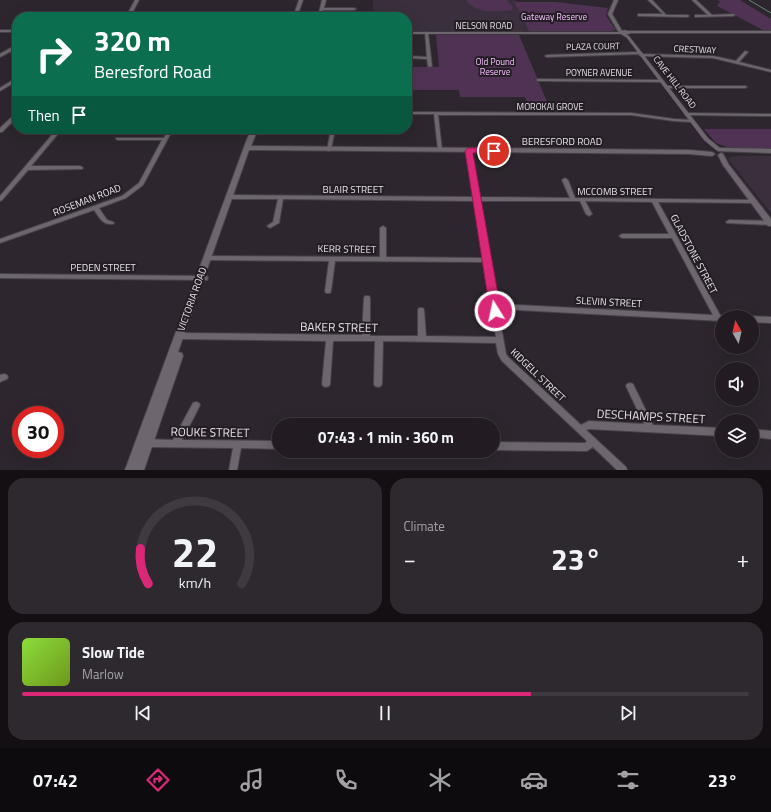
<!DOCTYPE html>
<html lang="en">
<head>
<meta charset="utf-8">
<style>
	body { margin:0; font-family:"Titillium Web",sans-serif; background:#2e292f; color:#f1f3f6; height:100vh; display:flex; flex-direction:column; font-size:15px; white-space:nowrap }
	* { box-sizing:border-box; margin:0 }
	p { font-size:13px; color:#a2a1a5 }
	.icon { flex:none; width:22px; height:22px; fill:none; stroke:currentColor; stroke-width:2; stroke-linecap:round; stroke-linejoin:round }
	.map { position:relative; height:470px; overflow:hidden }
	.panel { display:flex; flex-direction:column; gap:8px; padding:8px; background:#130f13; flex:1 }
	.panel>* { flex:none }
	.top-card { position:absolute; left:12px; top:12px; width:400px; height:122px; border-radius:16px; box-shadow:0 4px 16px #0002,0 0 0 1px #3f3a40; background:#0b6e4f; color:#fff; overflow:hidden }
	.needle { width:26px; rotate:352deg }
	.buttons { position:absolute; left:715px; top:310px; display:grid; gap:8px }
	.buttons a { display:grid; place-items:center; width:44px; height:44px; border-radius:50%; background:#221c22; box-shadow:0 4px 16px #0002,0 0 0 1px #3f3a40; font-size:20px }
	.speed { position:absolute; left:12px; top:406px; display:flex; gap:8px; font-size:20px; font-weight:700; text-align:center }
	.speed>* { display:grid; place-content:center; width:52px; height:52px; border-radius:50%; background:#221c22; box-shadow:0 4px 16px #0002,0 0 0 1px #3f3a40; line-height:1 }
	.speed .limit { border:6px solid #d22; background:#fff; color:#111 }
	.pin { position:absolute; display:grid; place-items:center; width:34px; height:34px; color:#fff; margin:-17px; border:2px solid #fff; border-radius:50%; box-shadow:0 1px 4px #0007 }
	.me { position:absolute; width:44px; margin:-22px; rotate:350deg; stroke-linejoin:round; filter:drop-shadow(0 0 3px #0008) }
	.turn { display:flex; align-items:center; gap:14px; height:84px; padding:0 16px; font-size:18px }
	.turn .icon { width:52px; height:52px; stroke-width:2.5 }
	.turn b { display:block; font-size:28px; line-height:34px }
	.then { display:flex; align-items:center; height:38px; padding:0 16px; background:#0003; gap:8px; font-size:15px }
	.big { font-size:30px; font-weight:700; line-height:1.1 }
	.panel .card { flex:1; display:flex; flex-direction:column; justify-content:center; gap:6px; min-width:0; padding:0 14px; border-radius:16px; background:#2e292f }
	.panel .dial { align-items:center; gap:0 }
	.dial svg { height:104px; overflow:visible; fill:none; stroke:#3f3a40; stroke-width:7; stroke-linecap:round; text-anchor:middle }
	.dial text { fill:#f1f3f6; stroke:none }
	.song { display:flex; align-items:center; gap:12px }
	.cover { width:48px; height:48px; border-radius:6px; background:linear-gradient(135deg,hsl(90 70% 55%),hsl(80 70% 35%)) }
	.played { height:4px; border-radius:2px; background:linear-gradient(90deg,#db2777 70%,#3f3a40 70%) }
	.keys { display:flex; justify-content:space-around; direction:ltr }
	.heat { display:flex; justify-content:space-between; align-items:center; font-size:22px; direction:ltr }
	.panel .tiles { flex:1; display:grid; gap:8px; grid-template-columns:1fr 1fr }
	.card:last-child { grid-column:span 2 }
	.trip { position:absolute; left:272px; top:418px; width:228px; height:40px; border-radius:20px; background:#221c22; box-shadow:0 4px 16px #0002,0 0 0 1px #3f3a40; font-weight:700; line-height:40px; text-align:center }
	.dock { display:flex; height:64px; justify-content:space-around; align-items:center; background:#0e0b0e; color:#a2a1a5 }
	.dock .icon { width:28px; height:28px }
	.dock .active { color:#db2777 }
	.dock b { font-size:18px; color:#f1f3f6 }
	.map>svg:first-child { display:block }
	.built { fill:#3a2f3c }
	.green { fill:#503255 }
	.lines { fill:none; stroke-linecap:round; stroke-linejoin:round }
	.stream { stroke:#638d72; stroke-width:1 }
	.minor-casing { stroke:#484249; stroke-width:2 }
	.tertiary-casing { stroke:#484249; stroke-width:1 }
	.secondary-casing { stroke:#484249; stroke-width:2 }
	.minor { fill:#6e666f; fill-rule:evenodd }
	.tertiary { fill:#6e666f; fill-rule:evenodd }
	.secondary { fill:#6e666f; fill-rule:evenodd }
	.route { fill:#db2777; stroke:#8e194d }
	.labels { text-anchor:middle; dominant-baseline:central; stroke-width:4; stroke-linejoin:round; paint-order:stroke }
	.far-park-label { font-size:9px; fill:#f6c2ff; stroke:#241d25 }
	.far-street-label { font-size:9px; fill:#e7e2e7; stroke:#241d25 }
	.street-label { font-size:10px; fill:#e7e2e7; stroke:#241d25 }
	.near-street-label { font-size:12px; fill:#e7e2e7; stroke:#241d25 }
</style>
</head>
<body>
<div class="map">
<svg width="771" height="470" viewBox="0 0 771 470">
	<rect width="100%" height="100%" fill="#2d262e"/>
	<!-- built -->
	<path class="built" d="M373,0h140l16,31 -122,1v-15h-34z
		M732,156h39v57l-43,-54z"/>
	<!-- green -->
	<path class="green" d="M466,0h41l6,7 -1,3c-15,2 -36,4 -46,-10z
		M513,0l4,2h39l52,6 -2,8 10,14 -6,1h-81z
		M717,0h23l31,19v12h-6l-48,-25 3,-5z
		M436,35h83l32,76h-21l-5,-14h-65l-1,-7h-52v-23h32z
		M704,129h67v20l-41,-1 -14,-5z"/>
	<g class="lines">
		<!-- stream -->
		<path class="stream" d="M749,0l22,13"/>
		<!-- minor casing -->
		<g class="minor-casing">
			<path id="minor" d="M135,0h4l-9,17h-4z
				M322,0h4l-2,8h30l2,1 -2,1h-31l-1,7h-4z
				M614,0h4l-6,14 10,17 -2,1 -2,-1 -10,-17z
				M648,0h4l14,15h21l2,1 -2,1 -49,-1v-2h25z
				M692,0h4l16,15 21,-1 2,1 -2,1 -38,1v-2h13z
				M626,31h145v2h-145z
				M425,32l3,1 4,33 -2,1 -2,-1 -1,-7 -20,-1v-2h1l19,1z
				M407,42h1l1,2 -2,1z
				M16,45h1v3l-17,9v-3z
				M745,51l3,1 -9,10 32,8v2l-58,-14 -72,-2 -2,-1 1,-1 -93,3 -2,-1 2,-1 93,-3 2,1 -1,1 72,2 23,5z
				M16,78h1v3l-17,10v-3z
				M537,79l124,1 2,1 -2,1 -123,-1h-1z
				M665,86h80l2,1 -2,1h-80z
				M407,112l224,1 43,6 18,1 2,1 -2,1 -18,-1 -43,-6h-193l4,35 -2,1 -2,-1 -4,-36h-27z
				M685,113l86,1v2l-84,-1h-2z
				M15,114h2v3l-15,15h-2v-4z
				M57,129h5l-31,37h49l2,1 1,1 -1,1 -54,1 -26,30 -2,1v-5z
				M169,129h4l-30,56 -17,13 -27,10 8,12 6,2 1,1 -1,1c-11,1 -13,-6 -19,-14l-94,33v-4l122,-43 17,-13 23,-43h-44l-2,-1v-1h48z
				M331,129h4l-4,21 -2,1 -2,-1z
				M466,150h4v1l9,46 91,1 -8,-18 3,-2 3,2 7,18 181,2 1,1 -3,2 -96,-1 62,113 5,2h-3v4l-224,-12 8,45 2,3 73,68 8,-4 55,3 -18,-38 1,-2 3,-1 3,1 20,41 69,3v8l-133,-7 -3,1 40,37 1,3h-10l-24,-23 -6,4 -94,-1v-8l92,1 2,-2 -85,-80 -4,-7 -2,-11 -113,-2 -1,43 -1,2 -3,1 -3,-1 -1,-2 1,-43h-42l-3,43 -1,2 -3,1 -3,-1 -1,-2 4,-43 -147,-2 -3,-1 -1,-2 1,-2 3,-1 183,2 2,-37 1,-2h4l1,2v38h48v-26l1,-2h4l1,2 2,26 70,1 -13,-75 -148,-1 -4,30 -1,2h-4l-1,-2 4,-30 -122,-1 -3,-2 3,-2 173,1v-29l3,-2 3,2v29l97,1 -9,-57 -191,-2 -4,24 -9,5 -3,-2 6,-4 5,-23h-49l-3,-2 3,-2 244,2 -7,-46zM479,201h101l6,13 3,2 3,-2 -7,-13 67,1 17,32h-47l-3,2 3,2h50l41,77 -216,-11z
				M729,220l41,1h1v4l-44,-2 -1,-1z
				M0,274l205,2h2l1,2 -1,2h-2l-205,-2z
				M752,316l19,1v6l-19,-1v-5h-2z
				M4,374l3,1 1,2 -1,2 -7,3v-7z
				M196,402l3,1 1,2 -6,12 -12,23 97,1v8l-38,-1 -4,22h-8l4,-22 -87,-1 -3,-1 -1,-3 1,-3 3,-1 27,1 20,-37z
				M752,429l19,2v8l-19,-2z"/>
		</g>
		<!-- tertiary casing -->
		<g class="tertiary-casing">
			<path id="tertiary" d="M625,30l5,2v2h-4l3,2 79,102 12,10v2h-4l-12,-10 -77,-102 -6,-4h-214v-2h210z"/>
		</g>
		<!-- secondary casing -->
		<g class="secondary-casing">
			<path id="secondary" d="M299,0h4l-6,17h-4z
				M0,30h17v2h-17z
				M252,129h6l-7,17 438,4 23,2 3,2 -3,2 -23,-2 -440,-4 -71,202 4,1 1,3 -39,114h-19l122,-331z
				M720,148l51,1v4l-53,-2 -1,-1z
				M721,153l2,1 6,11 42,54v7h-3l-45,-61 -5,-10z"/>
		</g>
		<!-- minor -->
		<use href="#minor" class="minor"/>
		<!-- tertiary -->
		<use href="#tertiary" class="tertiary"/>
		<!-- secondary -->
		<use href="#secondary" class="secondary"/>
	</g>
	<!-- route -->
	<path class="route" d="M468,148h26l4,3 -4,2h-21l28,158 -2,3h-7l-2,-3 -25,-160z"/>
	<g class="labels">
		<!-- far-park labels -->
		<g class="far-park-label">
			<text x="554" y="16">Gateway Reserve</text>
			<text x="495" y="61">Old Pound<tspan x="495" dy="10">Reserve</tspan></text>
		</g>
		<!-- far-street labels -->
		<g class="far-street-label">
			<text x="484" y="25">NELSON ROAD</text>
			<text transform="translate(593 46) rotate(-1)">PLAZA COURT</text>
			<text transform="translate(695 49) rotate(3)">CRESTWAY</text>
			<text x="599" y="72">POYNER AVENUE</text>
			<text transform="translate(675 82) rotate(52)">CAVE HILL ROAD</text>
			<text x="550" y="106">MOROKAI GROVE</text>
		</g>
		<!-- street labels -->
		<g class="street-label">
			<text x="562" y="141">BERESFORD ROAD</text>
			<text x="353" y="189">BLAIR STREET</text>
			<text x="615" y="191">MCCOMB STREET</text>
			<text transform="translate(87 200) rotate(-21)">ROSEMAN ROAD</text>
			<text transform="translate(347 249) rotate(1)">KERR STREET</text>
			<text transform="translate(694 254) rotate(62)">GLADSTONE STREET</text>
			<text x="103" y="267">PEDEN STREET</text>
			<text transform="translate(192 299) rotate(-70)">VICTORIA ROAD</text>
			<text transform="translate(609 302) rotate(3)">SLEVIN STREET</text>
			<text transform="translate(538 375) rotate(44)">KIDGELL STREET</text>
		</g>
		<!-- near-street labels -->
		<g class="near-street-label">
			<text transform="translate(339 327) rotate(1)">BAKER STREET</text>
			<text transform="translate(651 416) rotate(3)">DESCHAMPS STREET</text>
			<text transform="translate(210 432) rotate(1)">ROUKE STREET</text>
		</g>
	</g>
</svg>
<div class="buttons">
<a><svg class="needle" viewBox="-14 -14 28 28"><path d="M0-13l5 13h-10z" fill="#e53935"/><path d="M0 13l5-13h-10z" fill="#a2a1a5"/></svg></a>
<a><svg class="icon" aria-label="sound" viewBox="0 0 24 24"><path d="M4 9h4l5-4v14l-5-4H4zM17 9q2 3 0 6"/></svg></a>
<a><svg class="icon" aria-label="layers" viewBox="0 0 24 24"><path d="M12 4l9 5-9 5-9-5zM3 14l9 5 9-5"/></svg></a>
</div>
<div class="speed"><div class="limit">30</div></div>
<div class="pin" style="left:494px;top:151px;background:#d93025"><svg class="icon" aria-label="arrive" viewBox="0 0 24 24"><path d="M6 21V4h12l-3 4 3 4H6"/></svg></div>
<svg class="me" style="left:495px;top:311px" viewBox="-20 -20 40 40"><circle r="17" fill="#db2777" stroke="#fff" stroke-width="3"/><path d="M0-11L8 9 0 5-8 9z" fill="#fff"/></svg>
<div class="trip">07:43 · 1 min · 360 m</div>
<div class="top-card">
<div class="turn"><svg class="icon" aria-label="right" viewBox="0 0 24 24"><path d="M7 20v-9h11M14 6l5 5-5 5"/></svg><div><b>320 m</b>Beresford Road</div></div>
<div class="then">Then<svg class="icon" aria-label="arrive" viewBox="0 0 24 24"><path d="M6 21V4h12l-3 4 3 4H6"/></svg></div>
</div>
</div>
<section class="panel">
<div class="tiles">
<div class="card dial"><svg viewBox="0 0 100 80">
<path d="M14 69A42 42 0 1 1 86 69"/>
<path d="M14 69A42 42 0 0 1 8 42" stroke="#db2777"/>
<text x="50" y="56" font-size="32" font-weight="700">22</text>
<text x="50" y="72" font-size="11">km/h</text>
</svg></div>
<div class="card"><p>Climate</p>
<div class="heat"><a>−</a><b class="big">23°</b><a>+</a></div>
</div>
<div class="card">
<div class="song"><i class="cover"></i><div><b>Slow Tide</b><p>Marlow</p></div></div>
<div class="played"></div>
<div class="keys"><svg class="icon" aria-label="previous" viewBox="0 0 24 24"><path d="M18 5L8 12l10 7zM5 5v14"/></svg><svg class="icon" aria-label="pause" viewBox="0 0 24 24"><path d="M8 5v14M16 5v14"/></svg><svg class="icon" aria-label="next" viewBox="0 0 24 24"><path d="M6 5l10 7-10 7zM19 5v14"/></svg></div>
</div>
</div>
</section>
<nav class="dock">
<b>07:42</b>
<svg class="icon active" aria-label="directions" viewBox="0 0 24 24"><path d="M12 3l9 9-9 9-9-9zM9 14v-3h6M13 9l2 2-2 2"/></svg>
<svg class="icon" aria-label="music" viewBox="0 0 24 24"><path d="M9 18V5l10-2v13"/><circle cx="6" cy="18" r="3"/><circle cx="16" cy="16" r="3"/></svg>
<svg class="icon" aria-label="phone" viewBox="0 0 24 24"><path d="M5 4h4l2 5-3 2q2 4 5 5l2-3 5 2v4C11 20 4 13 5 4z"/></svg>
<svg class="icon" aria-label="climate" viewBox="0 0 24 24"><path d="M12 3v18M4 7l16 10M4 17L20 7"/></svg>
<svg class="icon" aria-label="car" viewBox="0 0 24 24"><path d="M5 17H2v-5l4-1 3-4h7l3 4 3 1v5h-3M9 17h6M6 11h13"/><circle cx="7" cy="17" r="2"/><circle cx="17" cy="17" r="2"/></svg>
<svg class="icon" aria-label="filters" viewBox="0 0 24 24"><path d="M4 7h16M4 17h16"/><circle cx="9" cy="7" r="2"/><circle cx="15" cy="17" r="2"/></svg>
<b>23°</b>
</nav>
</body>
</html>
